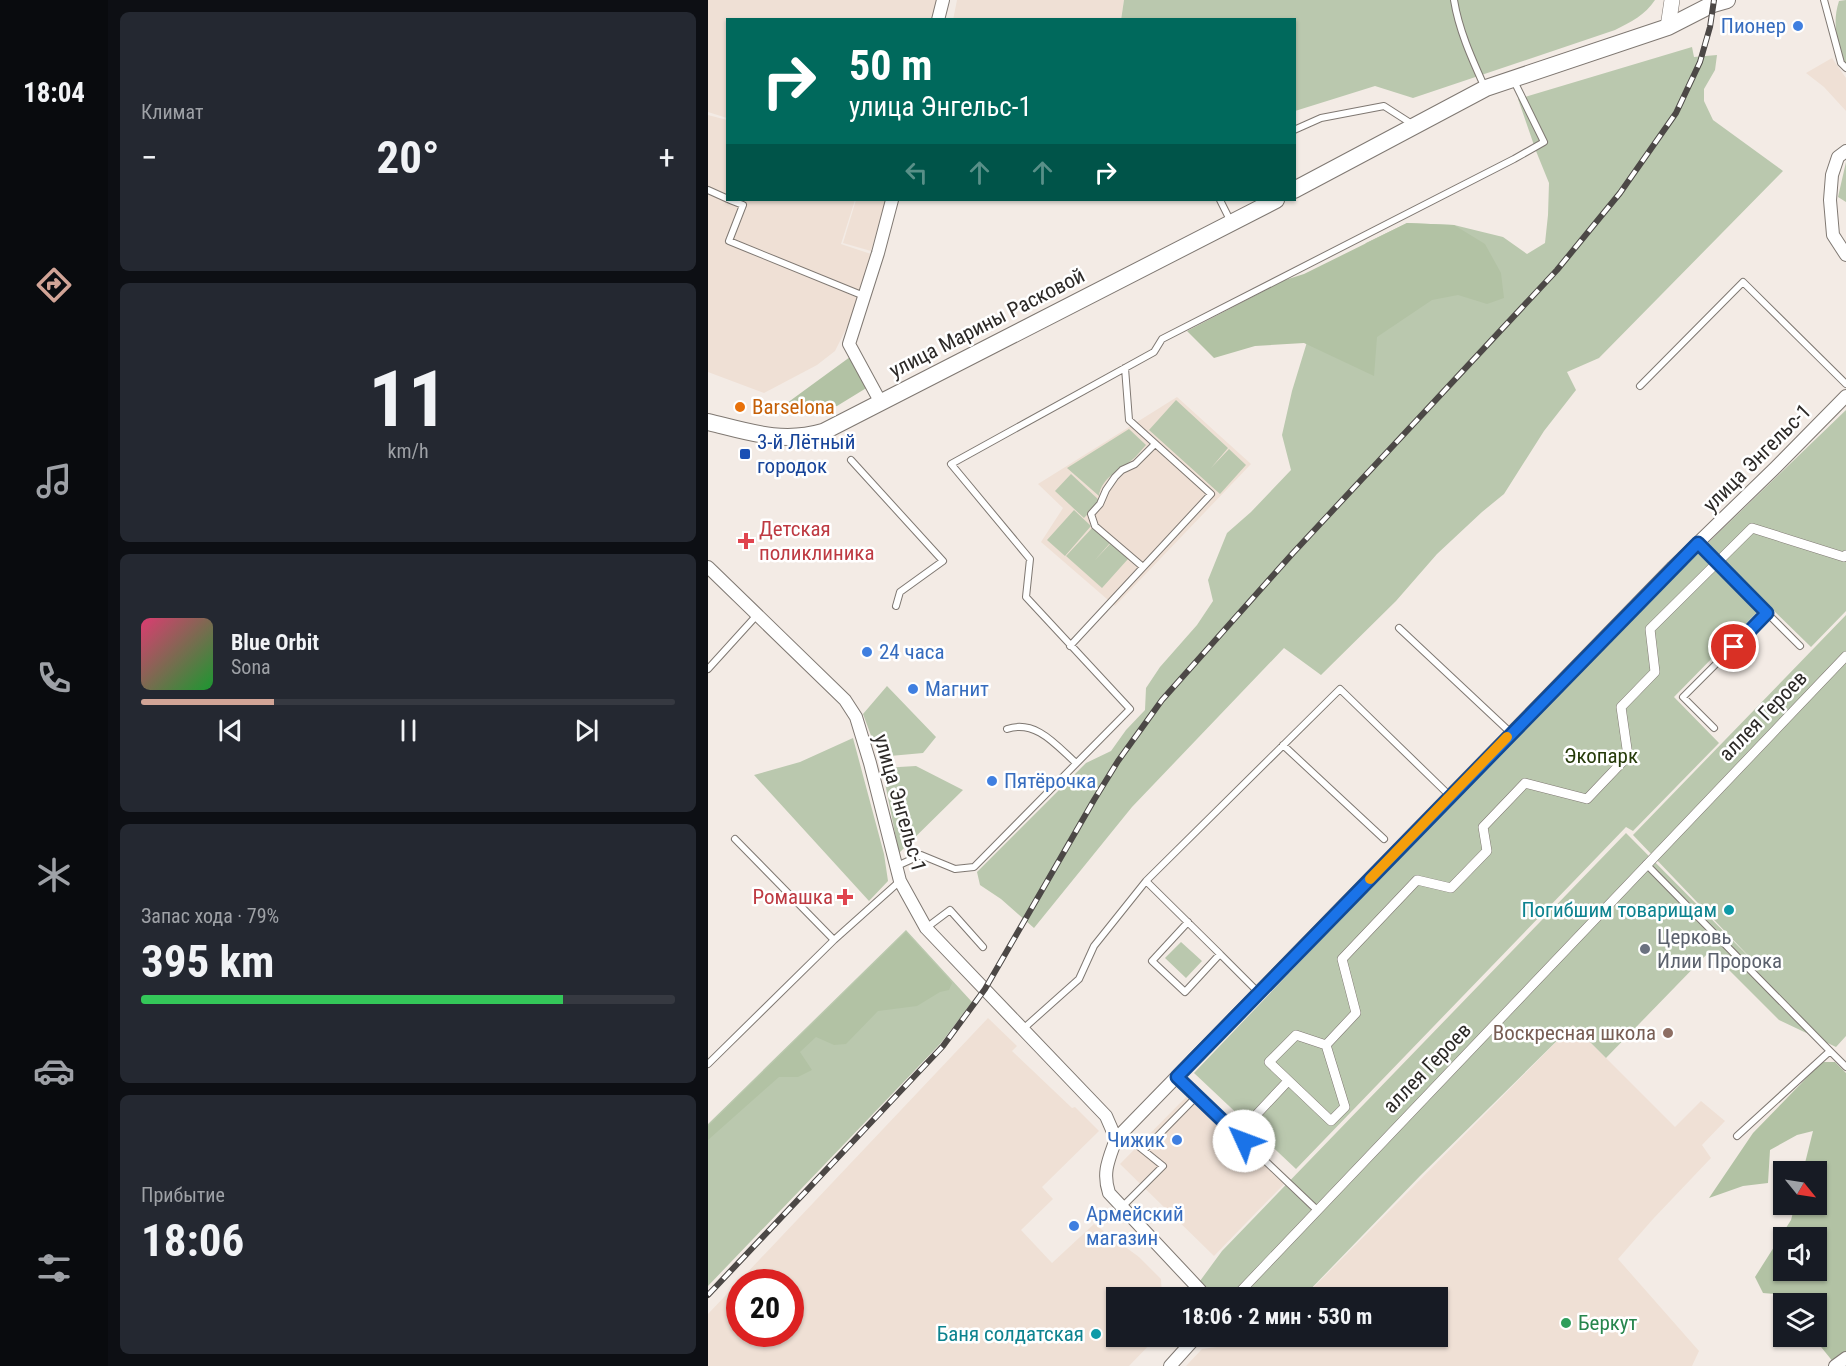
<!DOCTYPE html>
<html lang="ru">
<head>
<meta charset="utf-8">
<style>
	body { margin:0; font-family:"Roboto Condensed",sans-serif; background:#242831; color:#f1f3f6; height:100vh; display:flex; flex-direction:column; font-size:22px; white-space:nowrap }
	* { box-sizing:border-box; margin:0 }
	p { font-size:20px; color:#9ea1a6 }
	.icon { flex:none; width:33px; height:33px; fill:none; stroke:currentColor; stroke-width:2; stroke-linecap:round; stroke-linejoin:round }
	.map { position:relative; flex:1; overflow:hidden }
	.details { display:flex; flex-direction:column; gap:12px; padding:12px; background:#0d0f14; width:600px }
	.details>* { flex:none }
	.banner { position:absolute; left:18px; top:18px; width:570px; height:183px; border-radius:0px; box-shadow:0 2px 4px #0004; background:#00695c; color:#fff; overflow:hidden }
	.needle { width:39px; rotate:120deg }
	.buttons { position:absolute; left:1065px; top:1161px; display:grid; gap:12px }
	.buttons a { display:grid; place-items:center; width:54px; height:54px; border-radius:0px; background:#171b24; box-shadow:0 2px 4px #0004; font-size:30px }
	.speed { position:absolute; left:18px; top:1269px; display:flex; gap:12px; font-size:30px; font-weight:700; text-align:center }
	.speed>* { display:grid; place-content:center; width:78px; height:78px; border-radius:50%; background:#171b24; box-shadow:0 2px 4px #0004; line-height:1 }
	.speed .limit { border:9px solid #d22; background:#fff; color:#111 }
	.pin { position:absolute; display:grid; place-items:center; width:51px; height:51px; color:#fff; margin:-26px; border:3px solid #fff; border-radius:50%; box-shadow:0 2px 6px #0007 }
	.me { position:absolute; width:66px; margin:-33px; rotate:313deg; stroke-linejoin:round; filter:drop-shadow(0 0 4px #0008) }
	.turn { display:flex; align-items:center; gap:21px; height:126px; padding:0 24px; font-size:27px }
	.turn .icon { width:78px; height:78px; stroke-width:2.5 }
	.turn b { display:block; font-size:42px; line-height:51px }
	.lanes { display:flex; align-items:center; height:57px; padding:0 24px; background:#0003; justify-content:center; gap:30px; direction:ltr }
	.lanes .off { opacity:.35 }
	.big { font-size:45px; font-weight:700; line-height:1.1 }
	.details .card { flex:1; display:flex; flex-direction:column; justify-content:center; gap:9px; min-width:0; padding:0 21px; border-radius:9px; background:#242831 }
	.details .dial { align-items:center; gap:0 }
	.dial b { font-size:78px; line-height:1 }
	.song { display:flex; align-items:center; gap:18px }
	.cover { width:72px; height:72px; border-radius:9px; background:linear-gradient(135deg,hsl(340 70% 55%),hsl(130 70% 35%)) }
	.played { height:6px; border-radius:3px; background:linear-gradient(90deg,#d1a496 25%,#363941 25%) }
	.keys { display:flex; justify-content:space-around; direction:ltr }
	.heat { display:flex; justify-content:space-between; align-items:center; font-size:33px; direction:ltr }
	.charge { height:9px; border-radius:4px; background:linear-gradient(90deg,#34c759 79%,#363941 0) }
	.trip { position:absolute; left:398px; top:1287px; width:342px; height:60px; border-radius:0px; background:#171b24; box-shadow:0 2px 4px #0004; font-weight:700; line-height:60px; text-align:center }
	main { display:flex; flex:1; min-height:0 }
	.menu { display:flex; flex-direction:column; width:108px; justify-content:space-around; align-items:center; background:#090b0e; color:#9ea1a6 }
	.menu .icon { width:42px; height:42px }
	.menu .selected { color:#d1a496 }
	.menu b { font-size:27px; color:#f1f3f6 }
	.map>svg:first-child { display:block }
	.built { fill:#efe0d5; fill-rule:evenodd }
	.green { fill:#bac8ae }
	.forest { fill:#b2c2a4; fill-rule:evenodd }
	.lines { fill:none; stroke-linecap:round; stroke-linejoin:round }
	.service-casing { stroke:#7f7872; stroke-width:8 }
	.pedestrian-casing { stroke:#7f7872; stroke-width:10 }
	.minor-casing { stroke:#7f7872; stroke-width:14 }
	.tertiary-casing { stroke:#7f7872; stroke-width:16 }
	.secondary-casing { stroke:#7f7872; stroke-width:18 }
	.service { stroke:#fff; stroke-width:6 }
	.pedestrian { stroke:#fff; stroke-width:9 }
	.minor { stroke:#fff; stroke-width:12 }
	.tertiary { stroke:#fff; stroke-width:15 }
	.secondary { stroke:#fff; stroke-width:16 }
	.rail-casing { stroke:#4c4846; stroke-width:6 }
	.rail { stroke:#fff; stroke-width:4; stroke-dasharray:11; stroke-linecap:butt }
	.route-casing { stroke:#114b97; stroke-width:15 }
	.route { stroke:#1a73e8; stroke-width:10 }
	.slow { stroke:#f59e0b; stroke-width:10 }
	.shop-dot { fill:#3f7fe0; stroke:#fff; stroke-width:2 }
	.food-dot { fill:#e8710a; stroke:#fff; stroke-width:2 }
	.transit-dot { fill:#1a4fb4; stroke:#fff; stroke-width:2 }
	.health-dot { fill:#e0444e; stroke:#fff; stroke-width:2 }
	.culture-dot { fill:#0f9aa8; stroke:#fff; stroke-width:2 }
	.worship-dot { fill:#6b7280; stroke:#fff; stroke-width:2 }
	.education-dot { fill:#8d6e63; stroke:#fff; stroke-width:2 }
	.leisure-dot { fill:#2e9e5b; stroke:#fff; stroke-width:2 }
	.labels { text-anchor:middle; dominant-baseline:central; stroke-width:5; stroke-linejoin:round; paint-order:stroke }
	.shop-label { font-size:21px; fill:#366cbe; stroke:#fff; text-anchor:start }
	.street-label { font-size:21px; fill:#2c2927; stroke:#fff }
	.food-label { font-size:21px; fill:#c56008; stroke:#fff; text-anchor:start }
	.transit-label { font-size:21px; fill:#164399; stroke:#fff; text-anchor:start }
	.health-label { font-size:21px; fill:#be3a42; stroke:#fff; text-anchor:start }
	.park-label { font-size:21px; fill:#263b0a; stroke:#fff }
	.culture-label { font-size:21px; fill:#0d838f; stroke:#fff; text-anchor:end }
	.worship-label { font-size:21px; fill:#5b616d; stroke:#fff; text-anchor:start }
	.education-label { font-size:21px; fill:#785e54; stroke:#fff; text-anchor:end }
	.leisure-label { font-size:21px; fill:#27864d; stroke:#fff; text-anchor:start }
</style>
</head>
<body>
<main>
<nav class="menu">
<b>18:04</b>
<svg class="icon selected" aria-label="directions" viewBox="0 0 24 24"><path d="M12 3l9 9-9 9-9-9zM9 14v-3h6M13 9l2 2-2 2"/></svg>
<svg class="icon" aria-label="music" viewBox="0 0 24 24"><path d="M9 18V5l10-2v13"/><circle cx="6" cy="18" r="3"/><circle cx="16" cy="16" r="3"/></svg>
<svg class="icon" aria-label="phone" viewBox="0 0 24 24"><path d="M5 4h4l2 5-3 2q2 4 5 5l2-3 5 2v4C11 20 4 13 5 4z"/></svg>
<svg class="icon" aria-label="climate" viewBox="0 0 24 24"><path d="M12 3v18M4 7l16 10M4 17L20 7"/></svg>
<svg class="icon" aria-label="car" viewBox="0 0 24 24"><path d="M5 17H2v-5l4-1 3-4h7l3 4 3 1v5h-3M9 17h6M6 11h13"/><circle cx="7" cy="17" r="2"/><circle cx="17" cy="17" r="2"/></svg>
<svg class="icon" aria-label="filters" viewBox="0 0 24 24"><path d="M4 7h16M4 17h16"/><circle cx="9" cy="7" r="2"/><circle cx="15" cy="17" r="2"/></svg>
</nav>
<section class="details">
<div class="card"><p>Климат</p>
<div class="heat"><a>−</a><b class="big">20°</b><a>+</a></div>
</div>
<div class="card dial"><b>11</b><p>km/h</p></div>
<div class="card">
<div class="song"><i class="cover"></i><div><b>Blue Orbit</b><p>Sona</p></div></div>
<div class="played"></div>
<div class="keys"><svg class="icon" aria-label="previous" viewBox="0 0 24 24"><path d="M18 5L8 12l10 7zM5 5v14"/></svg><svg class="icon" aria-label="pause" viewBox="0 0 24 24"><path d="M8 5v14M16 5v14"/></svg><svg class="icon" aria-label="next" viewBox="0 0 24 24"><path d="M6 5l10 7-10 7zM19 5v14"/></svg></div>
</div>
<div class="card"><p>Запас хода · 79%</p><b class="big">395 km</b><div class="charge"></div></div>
<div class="card"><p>Прибытие</p><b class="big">18:06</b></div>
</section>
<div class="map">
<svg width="1138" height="1366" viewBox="0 0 1138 1366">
	<rect width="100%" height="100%" fill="#f3ebe5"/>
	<!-- built -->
	<path class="built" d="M0,0h231l-5,19 -206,1 -1,98 -19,-6z
		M249,0h167l-3,19 -168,1z
		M1124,58l14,20v33l-22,-24 -18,-14z
		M0,115l19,5 1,80h127l-14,44 30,10 4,4 -10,33 -30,60 -18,14 -53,28 -56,-21z
		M148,200h30l-15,51 -28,-8z
		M469,397l74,67 -136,142 -74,-64 22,-34 -25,-24z
		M280,1018l29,28 -5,5 60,57 3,-1 24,24 -57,56 11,12 -32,31 31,33 42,-39 45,33 22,22 1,18 -46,1v38l41,1 -28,29h-421v-52zM82,1282v52h-50v-52z
		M865,1025l102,102 26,-26 24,20 -23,24 9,13 -58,61 -35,40 81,92 -7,15h-506l16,-17 59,-8 5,-4 171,-1v-38l-133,-1z
		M480,1095l97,88 -71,73 -94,-92z"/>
	<!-- green -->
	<path class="green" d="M416,0h531c-10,15 -24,22 -40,30l-202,68 -38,-12 -80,25 -1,-91h-173z
		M1138,0v64l-3,-3c-6,-21 -11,-39 -4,-60z
		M984,47l2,10 23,-2 -2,15 -11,19v12l9,19 70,51 -184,187 -32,14 9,18 -32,41 -40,63 -22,18 -45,42 -41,47 -75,74 -37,-27 -152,159 -98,121 -33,-29 -21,-14 -3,-13 109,-109 25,-12 15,-21 19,-20 1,-22 14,-21 37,-42 16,-24 -5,-21 19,-47 24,-21 40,-42 -9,-35 10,-44 19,-62 55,-86 41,-20 47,2 49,12 24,17 18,-11 3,-28 1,-32 -13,-32 -18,-52z
		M1138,162v40l-8,-5z
		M468,400l52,48 -17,20 18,-19 17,16 -26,29 -71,-64z
		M1138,410v201l-35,36 -45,-44 -92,94 45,46 -86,88 -7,-4 -330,342 -102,-96 324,-340 194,-194z
		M421,429l17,16c-5,5 -9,11 -14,15 -12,10 -31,18 -33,36l-32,-28z
		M363,474l29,27 -16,17 -29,-27z
		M366,510l17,16 -26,30 -18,-16z
		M385,527l17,16 -15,17 16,-17 17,16 -26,29 -36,-32z
		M1138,615v421l-10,11 -57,-27 -69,-69 -104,107 -33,-33 -153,151 -117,121h-87l-16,-16 22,-30 404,-418 133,134 -126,-132z
		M179,686l49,51 -13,16 -44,4 -16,-43z
		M145,738l31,116 4,27 -19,20 -115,-126 46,-13z
		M208,766l47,24 -64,63 -17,-85z
		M198,930l66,72 -31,41 -233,243v-162z
		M473,942l21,19 -16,17 -21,-20z"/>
	<!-- forest -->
	<path class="forest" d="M699,223l47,2 31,19 16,29 3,25 -17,6 -29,-9 -26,5 -55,37 -3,39 -70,-33 -49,3 -41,12 -27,-27 98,-51 19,-6z
		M142,357l18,30 -31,19 -65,8z
		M198,932l42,46 4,5 -3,7 -9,2 -23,14 -39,5 -32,33 -12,1 -18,-8 -16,15 12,18 -14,7h-19l-71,63v-14z
		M1114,1062h13l11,11v281l-12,9 -21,-26 3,-1v-32l-14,-1 -3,-7 -36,-3 -8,-16 36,-57 4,-15 21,-1v-32l-13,-1 10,-40 -16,4 -27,15 -2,33 -25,3 -34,12 44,-65zM1076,1238h32v32h-32z"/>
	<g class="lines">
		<!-- service casing -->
		<g class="service-casing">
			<path id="service" d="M746,0c5,31 18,59 31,88
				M1116,0l17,63 5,5
				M586,130l27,-12 63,-12 28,18
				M0,190l20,9
				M22,200l13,5 -14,36 135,55
				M512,200l11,22
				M932,386l103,-104 103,102
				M143,460l92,101 -43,31 -4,14
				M990,542l69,71 -84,84 31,31
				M435,567l-48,-41 -4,-12 9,-10 6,-14 9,-13 7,-7 13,-6 20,-20
				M1059,613l33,33
				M691,628l112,105
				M362,646l141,-152 -82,-74 -4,-52
				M0,669l49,-54
				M299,729c29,-10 50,17 69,34
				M575,745l101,94
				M27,839l99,101
				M938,864l184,187
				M189,866l24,-11 34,14 19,-2 156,-158 -104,-112 4,-38 -79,-95 203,-112 8,-13 352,-180 30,-17 -30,-61
				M438,881l74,73
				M480,922l-36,39 33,31 35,-38 39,39
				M218,928l24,-18 33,37
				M315,1029l56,-50 15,-33 52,-65 194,-192 110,107
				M0,1064l126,-124 66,-59
				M469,1077l140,133
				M1029,1136l93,-85 16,16
				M436,1150l53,-54
				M414,1207l41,-41 -41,-33"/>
		</g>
		<!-- pedestrian casing -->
		<g class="pedestrian-casing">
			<path id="pedestrian" d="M588,1035l30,10 19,62 -14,14 -62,-59z
				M618,1045l30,-32 -14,-54 75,-79 34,8 36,-37 -4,-24 42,-44 62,16 41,-43 -7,-49 34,-35 -5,-43 102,-101 92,29 2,-2
				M534,1130l46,-49
				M526,1298l612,-642"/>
		</g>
		<!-- minor casing -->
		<g class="minor-casing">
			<path id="minor" d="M230,20l5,-20
				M1138,151l-8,6 -6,18 -2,25 3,35 13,20
				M173,403l-32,-59 29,-91 14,-53
				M0,567l137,133 11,17 14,46 30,118 26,47 180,188 10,23 557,-572 102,-99 71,-72
				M408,1139c-7,20 -14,33 -7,54l91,97 1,8
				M462,1366l27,-30
				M1127,1366l11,-8"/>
		</g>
		<!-- tertiary casing -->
		<g class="tertiary-casing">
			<path id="tertiary" d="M960,27l4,-27"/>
		</g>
		<!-- secondary casing -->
		<g class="secondary-casing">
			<path id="secondary" d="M586,190l192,-102 182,-61 45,-23 14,-4
				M0,422c41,10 74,22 115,10l453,-232"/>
		</g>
		<!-- service -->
		<use href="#service" class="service"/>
		<!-- pedestrian -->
		<use href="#pedestrian" class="pedestrian"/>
		<!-- minor -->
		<use href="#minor" class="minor"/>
		<!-- tertiary -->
		<use href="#tertiary" class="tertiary"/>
		<!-- secondary -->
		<use href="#secondary" class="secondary"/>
		<!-- rail casing -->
		<g class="rail-casing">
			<path id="rail" d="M0,1295l235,-249 42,-57 109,-189 24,-39 44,-61 131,-147 264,-283 63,-77 56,-80 24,-51 10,-35 4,-27"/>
		</g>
		<!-- rail -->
		<use href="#rail" class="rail"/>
	</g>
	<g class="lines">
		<!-- route casing -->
		<g class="route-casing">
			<path id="route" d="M536,1141l-67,-64 521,-534 69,70 -33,34"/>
		</g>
		<!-- route -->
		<use href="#route" class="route"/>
		<!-- slow -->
		<path class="slow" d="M662,879l137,-142"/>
	</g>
	<!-- markers -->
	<g class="shop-dot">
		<circle cx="1090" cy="26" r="6"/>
		<circle cx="159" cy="652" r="6"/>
		<circle cx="205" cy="689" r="6"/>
		<circle cx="284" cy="781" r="6"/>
		<circle cx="469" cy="1140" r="6"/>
		<circle cx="366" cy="1226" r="6"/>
	</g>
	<circle class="food-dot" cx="32" cy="407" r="6"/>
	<rect class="transit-dot" x="31" y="448" width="12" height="12" rx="3"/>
	<g class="health-dot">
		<path d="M35 532h6v6h6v6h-6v6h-6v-6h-6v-6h6z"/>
		<path d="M134 888h6v6h6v6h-6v6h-6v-6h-6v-6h6z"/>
	</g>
	<g class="culture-dot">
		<circle cx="1021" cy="910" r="6"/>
		<circle cx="388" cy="1334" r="6"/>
	</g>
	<circle class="worship-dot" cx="937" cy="949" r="6"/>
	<circle class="education-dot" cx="960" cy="1033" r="6"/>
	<circle class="leisure-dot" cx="858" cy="1323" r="6"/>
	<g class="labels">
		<!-- shop labels -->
		<g class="shop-label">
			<text x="1078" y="26" text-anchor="end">Пионер</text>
			<text x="171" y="652">24 часа</text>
			<text x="217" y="689">Магнит</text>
			<text x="296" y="781">Пятёрочка</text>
			<text x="457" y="1140" text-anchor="end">Чижик</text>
			<text x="378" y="1214">Армейский<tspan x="378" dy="24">магазин</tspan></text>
		</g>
		<!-- street labels -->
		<g class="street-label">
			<text transform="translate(279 323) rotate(-27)">улица Марины Расковой</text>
			<text transform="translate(1049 458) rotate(-45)">улица Энгельс-1</text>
			<text transform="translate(1055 716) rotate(-46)">аллея Героев</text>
			<text transform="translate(192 803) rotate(74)">улица Энгельс-1</text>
			<text transform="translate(719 1068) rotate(-46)">аллея Героев</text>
		</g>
		<!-- food labels -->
		<g class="food-label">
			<text x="44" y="407">Barselona</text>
		</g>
		<!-- transit labels -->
		<g class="transit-label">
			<text x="49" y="442">3-й Лётный<tspan x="49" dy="24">городок</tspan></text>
		</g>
		<!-- health labels -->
		<g class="health-label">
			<text x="51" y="529">Детская<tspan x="51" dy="24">поликлиника</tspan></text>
			<text x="125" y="897" text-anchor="end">Ромашка</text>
		</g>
		<!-- park labels -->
		<g class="park-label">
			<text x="893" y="756">Экопарк</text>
		</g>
		<!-- culture labels -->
		<g class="culture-label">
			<text x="1009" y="910">Погибшим товарищам</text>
			<text x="376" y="1334">Баня солдатская</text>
		</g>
		<!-- worship labels -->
		<g class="worship-label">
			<text x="949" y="937">Церковь<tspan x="949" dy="24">Илии Пророка</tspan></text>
		</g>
		<!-- education labels -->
		<g class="education-label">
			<text x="948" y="1033">Воскресная школа</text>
		</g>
		<!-- leisure labels -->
		<g class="leisure-label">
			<text x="870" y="1323">Беркут</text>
		</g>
	</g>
</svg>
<div class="buttons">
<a><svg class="needle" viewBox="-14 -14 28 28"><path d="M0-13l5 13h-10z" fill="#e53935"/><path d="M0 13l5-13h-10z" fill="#9ea1a6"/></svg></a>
<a><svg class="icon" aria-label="sound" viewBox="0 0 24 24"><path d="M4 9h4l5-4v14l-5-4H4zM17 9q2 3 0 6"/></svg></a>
<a><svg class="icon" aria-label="layers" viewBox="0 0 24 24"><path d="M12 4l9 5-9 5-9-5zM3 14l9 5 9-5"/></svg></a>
</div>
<div class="speed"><div class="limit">20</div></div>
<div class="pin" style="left:1026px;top:647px;background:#d93025"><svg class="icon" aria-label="arrive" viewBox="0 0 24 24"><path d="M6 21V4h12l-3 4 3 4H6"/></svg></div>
<svg class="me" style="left:536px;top:1141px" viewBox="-20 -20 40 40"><circle r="19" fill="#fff"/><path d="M0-13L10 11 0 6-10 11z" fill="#1a73e8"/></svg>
<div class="trip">18:06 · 2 мин · 530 m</div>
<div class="banner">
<div class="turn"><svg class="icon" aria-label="right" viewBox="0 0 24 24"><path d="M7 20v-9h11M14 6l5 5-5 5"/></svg><div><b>50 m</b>улица Энгельс-1</div></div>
<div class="lanes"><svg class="icon off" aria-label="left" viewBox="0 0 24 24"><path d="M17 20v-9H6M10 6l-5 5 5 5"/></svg><svg class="icon off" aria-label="ahead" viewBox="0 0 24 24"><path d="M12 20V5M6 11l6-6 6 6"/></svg><svg class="icon off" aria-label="ahead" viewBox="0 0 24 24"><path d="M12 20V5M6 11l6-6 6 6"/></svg><svg class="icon" aria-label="right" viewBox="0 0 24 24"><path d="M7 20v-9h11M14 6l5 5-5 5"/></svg></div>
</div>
</div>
</main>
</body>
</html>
